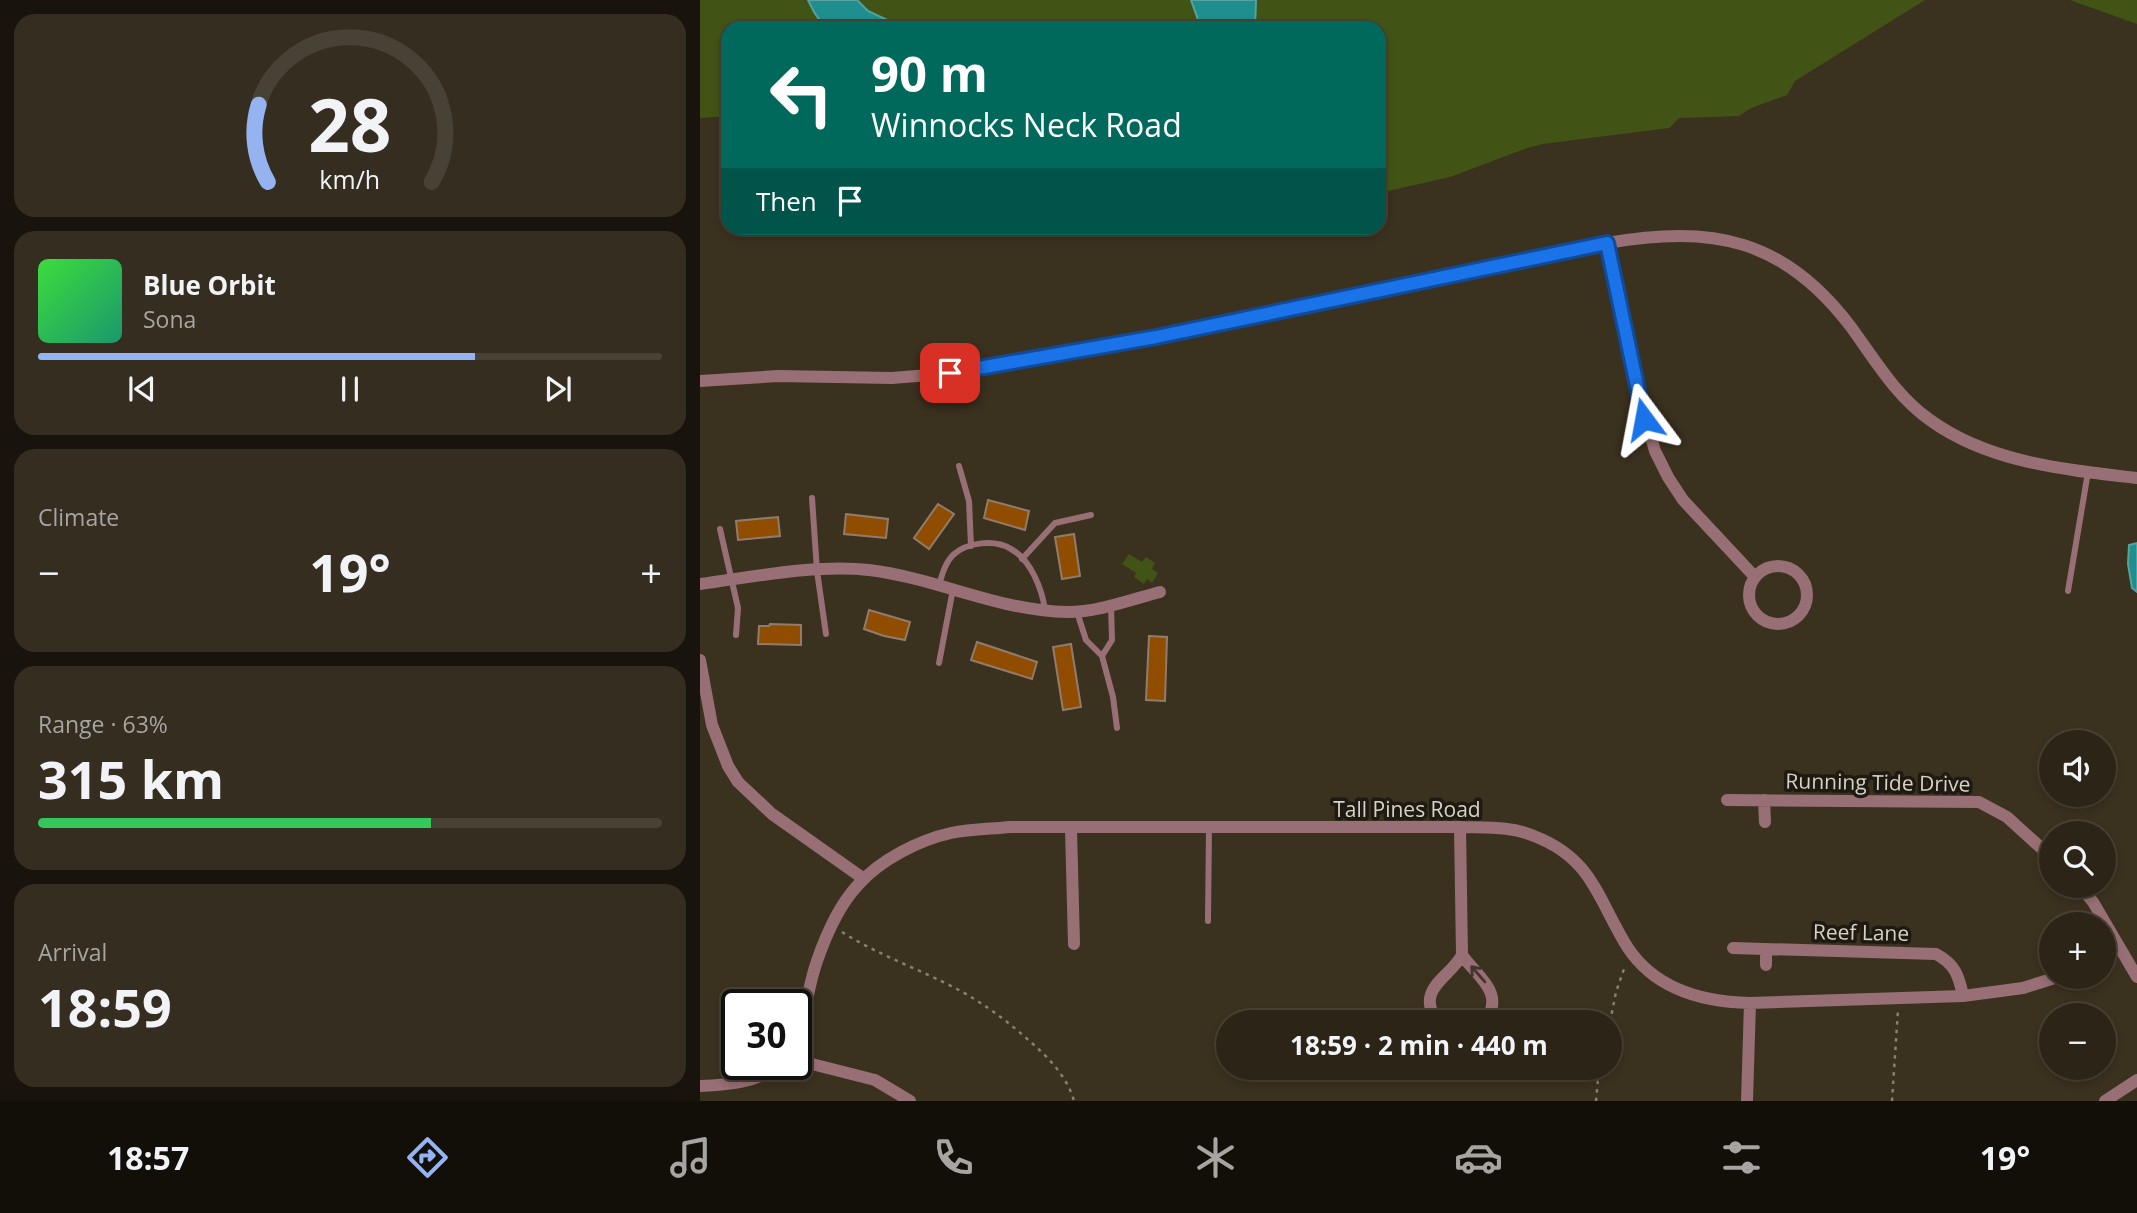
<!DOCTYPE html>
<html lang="en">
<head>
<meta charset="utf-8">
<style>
	body { margin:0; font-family:"Open Sans",sans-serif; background:#342d20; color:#f1f3f6; height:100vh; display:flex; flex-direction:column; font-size:26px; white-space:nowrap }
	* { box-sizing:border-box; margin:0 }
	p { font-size:23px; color:#a6a5a1 }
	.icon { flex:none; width:38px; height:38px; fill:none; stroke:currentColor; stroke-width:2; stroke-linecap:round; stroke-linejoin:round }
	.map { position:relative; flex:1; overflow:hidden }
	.drawer { display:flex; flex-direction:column; gap:14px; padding:14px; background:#18140d; width:700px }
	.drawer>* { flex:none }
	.hud { position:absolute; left:21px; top:21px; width:665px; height:214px; border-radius:21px; box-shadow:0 4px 10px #0003,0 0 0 2px #484236; background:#00695c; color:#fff; overflow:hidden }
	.fabs { position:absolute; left:1339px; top:730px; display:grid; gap:14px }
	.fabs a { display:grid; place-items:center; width:77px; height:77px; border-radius:50%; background:#2c2517; box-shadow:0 4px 10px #0003,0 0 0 2px #484236; font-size:35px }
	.speed { position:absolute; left:21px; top:989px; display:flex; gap:14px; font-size:35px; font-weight:700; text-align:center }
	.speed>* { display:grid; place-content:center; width:91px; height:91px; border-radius:50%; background:#2c2517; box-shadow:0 4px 10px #0003,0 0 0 2px #484236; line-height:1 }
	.speed .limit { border:4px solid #111; border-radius:10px; background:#fff; color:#111 }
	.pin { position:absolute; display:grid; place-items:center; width:60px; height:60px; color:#fff; margin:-30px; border-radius:14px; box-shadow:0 4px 10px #0006 }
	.me { position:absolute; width:77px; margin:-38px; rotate:347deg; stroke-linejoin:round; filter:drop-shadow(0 0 5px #0008) }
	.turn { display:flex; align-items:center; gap:24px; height:147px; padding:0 35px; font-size:32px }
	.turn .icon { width:91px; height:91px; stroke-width:2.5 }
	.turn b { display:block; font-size:49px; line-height:60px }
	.then { display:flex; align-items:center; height:66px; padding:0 35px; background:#0003; gap:14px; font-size:26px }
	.big { font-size:52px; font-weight:700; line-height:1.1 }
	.drawer .widget { flex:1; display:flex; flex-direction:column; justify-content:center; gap:10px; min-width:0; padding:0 24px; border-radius:21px; background:#342d20 }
	.drawer .dial { align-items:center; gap:0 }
	.dial svg { height:182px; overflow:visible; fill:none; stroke:#484236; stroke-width:7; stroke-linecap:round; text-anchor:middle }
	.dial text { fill:#f1f3f6; stroke:none }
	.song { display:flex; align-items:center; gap:21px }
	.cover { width:84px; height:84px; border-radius:10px; background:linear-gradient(135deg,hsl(120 70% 55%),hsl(160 70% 35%)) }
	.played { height:7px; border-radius:4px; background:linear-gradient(90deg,#95b2f1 70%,#484236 70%) }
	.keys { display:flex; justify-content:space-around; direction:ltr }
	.heat { display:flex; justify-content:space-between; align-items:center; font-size:38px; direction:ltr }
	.charge { height:10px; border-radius:5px; background:linear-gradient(90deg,#34c759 63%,#484236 0) }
	.trip { position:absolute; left:516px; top:1010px; width:406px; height:70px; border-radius:35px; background:#2c2517; box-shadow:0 4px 10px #0003,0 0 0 2px #484236; font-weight:700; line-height:70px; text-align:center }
	.menu { display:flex; height:112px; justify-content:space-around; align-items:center; background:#120f09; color:#a6a5a1 }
	.menu .icon { width:49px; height:49px }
	.menu .active { color:#95b2f1 }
	.menu b { font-size:32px; color:#f1f3f6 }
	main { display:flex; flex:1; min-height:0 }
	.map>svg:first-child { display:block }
	.green { fill:#425415 }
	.water { fill:#1f8e8e; stroke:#56a29f; stroke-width:2 }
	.building { fill:#904d00; stroke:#907c6d; stroke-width:2 }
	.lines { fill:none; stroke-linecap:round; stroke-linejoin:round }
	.path { stroke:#888071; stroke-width:2.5; stroke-dasharray:3.5 5; stroke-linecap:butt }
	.lane { stroke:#986f74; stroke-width:6 }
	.street { stroke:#986f74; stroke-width:12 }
	.oneway { stroke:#43342f }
	.route-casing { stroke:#114b97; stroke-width:18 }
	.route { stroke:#1a73e8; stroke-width:12 }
	.labels { text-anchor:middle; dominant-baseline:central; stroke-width:7; stroke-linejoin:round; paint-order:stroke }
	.street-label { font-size:21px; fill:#d7d1c6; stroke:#1e1a12 }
</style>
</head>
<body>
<main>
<section class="drawer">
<div class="widget dial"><svg viewBox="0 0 100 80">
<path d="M14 69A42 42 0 1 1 86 69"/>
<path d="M14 69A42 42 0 0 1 10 35" stroke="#95b2f1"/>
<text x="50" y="56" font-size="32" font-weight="700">28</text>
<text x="50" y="72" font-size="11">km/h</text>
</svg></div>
<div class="widget">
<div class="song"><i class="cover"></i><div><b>Blue Orbit</b><p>Sona</p></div></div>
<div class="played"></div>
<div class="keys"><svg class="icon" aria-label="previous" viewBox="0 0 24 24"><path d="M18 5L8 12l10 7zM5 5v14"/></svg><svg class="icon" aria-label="pause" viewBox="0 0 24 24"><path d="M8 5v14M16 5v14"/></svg><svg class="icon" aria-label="next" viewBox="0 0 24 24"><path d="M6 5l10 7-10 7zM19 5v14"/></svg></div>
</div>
<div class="widget"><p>Climate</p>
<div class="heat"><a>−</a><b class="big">19°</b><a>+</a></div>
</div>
<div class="widget"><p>Range · 63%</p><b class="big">315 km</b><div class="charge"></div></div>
<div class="widget"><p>Arrival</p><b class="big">18:59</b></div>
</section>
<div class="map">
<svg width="1437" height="1101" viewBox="0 0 1437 1101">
	<rect width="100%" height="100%" fill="#3b311f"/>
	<!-- green -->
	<path class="green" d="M0,0h494l10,28h-476v88l-28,2z
		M548,0h677l-130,81 -8,14 -36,13 -12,8 -60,2 -10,10 -126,16 -16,4 -77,29 -62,14 -9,-2v-161h-129z
		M1370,0h67v24z
		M429,554l13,8 4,-5 9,6 -3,6 6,4 -6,10 -5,-4 -3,5 -10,-7 2,-4 -14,-9z"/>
	<!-- water -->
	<path class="water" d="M108,0h49l11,11 36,17h-79l-11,-16z
		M491,0h65l-1,28h-54z
		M1437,543v49l-5,-4 -4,-24 1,-19z"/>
	<!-- building -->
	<path class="building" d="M288,500l41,11 -4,19 -41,-12z
		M238,504l16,10 -25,35 -15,-11z
		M146,514l42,5 -2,19 -42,-4z
		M78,517l2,19 -42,4 -2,-19z
		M374,534l6,42 -18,3 -7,-42z
		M169,610l41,12 -5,18 -21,-4 -20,-7z
		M70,624l31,1v20l-43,-1 1,-18h10z
		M449,636l18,1 -2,64 -19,-1z
		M277,642l60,20 -5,17 -61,-19z
		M371,644l10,63 -18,3 -10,-63z"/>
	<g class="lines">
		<!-- path -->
		<path class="path" d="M142,932c36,23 77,37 115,57 28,15 53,34 77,56 17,15 34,34 40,56
			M910,1022l6,-30 9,-26
			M896,1101l3,-33
			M1192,1101l6,-91"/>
		<!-- lane -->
		<path class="lane" d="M259,466l10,35 2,45
			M112,498l5,73 9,63
			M20,529l18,79 -2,27
			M322,559l33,-36 36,-8
			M239,585c3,-10 6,-22 14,-30 14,-13 42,-16 58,-6 20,11 31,40 34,61
			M1368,591l20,-119
			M377,612l9,28 16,16 11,41 4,31
			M402,656l10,-16 -1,-35
			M239,663l14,-74
			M508,921l1,-94"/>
		<!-- street -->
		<path class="street" d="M907,243l29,140 19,68 13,26 15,23 72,77
			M0,381l78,-5 114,2 74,-6 190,-35 451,-94c105,-18 177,-5 244,84 24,33 45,69 79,93 59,43 137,50 207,58
			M1049 595a29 29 0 1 1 58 0a29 29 0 1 1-58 0Z
			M0,584c53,-7 116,-20 169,-14 67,8 130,41 198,42 31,0 63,-12 93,-20
			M0,660l12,65 16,41 10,16 34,32 92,65
			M1027,800l252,2 28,15 44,40
			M1064,800l1,22
			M760,827l2,128
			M371,829l3,115
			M1380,886l13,16 44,75
			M1033,948l203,6c19,10 23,22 27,42
			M1404,951l12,-8
			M1066,965v-16
			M737,1022c-22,-34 12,-43 25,-67 15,22 44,37 23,67
			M96,1039c10,-25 12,-53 21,-78 9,-26 22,-56 41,-76 22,-25 61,-45 93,-52 20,-4 40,-4 59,-6h450c25,1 51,-1 74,9 60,23 64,65 94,112 28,42 75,54 122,55l213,-7 60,-8 38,-12
			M96,1060l79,20 35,21
			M0,1086c27,-1 58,-3 80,-22
			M1047,1101l3,-98
			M1405,1101l32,-21"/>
	</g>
	<!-- one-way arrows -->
	<defs><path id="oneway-shaft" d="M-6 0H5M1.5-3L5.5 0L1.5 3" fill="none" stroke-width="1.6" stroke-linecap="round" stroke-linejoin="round" transform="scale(1.75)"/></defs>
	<use class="oneway" href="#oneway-shaft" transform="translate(778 974) rotate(-131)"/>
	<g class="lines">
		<!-- route casing -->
		<g class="route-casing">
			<path id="route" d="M250,373l206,-36 451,-94 37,176"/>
		</g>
		<!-- route -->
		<use href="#route" class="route"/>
	</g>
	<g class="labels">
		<!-- street labels -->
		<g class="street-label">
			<text transform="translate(1178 782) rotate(1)">Running Tide Drive</text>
			<text x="707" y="809">Tall Pines Road</text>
			<text transform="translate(1161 932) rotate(1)">Reef Lane</text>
		</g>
	</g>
</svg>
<div class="fabs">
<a><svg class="icon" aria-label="sound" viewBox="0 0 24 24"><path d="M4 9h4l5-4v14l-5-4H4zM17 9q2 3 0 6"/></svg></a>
<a><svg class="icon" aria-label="search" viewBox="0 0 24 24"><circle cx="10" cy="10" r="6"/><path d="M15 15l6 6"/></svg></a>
<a>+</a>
<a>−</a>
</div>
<div class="speed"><div class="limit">30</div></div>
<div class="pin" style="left:250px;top:373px;background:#d93025"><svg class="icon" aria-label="arrive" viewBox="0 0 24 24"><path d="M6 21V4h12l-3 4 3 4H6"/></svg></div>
<svg class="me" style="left:944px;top:419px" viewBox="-20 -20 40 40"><path d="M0-17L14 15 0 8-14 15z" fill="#1a73e8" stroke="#fff" stroke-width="4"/></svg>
<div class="trip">18:59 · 2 min · 440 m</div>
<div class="hud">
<div class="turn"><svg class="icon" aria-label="left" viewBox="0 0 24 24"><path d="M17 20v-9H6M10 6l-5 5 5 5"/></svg><div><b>90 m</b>Winnocks Neck Road</div></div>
<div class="then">Then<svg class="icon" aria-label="arrive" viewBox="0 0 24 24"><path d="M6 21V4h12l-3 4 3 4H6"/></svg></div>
</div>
</div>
</main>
<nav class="menu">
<b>18:57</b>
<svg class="icon active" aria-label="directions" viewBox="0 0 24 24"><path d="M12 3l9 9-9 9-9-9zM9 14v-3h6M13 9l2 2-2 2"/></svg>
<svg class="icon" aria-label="music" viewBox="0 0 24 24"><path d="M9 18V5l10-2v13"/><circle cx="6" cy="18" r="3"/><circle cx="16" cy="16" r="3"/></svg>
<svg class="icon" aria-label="phone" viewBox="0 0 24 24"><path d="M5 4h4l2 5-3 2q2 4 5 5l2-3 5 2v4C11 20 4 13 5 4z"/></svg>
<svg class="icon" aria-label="climate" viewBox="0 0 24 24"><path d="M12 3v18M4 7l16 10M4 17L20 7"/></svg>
<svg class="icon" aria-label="car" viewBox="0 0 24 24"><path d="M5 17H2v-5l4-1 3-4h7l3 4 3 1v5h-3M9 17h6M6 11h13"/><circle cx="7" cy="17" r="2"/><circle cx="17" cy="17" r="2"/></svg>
<svg class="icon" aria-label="filters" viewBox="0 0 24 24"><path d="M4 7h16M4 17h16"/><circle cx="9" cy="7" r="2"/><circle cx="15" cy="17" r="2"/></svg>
<b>19°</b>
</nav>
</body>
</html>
